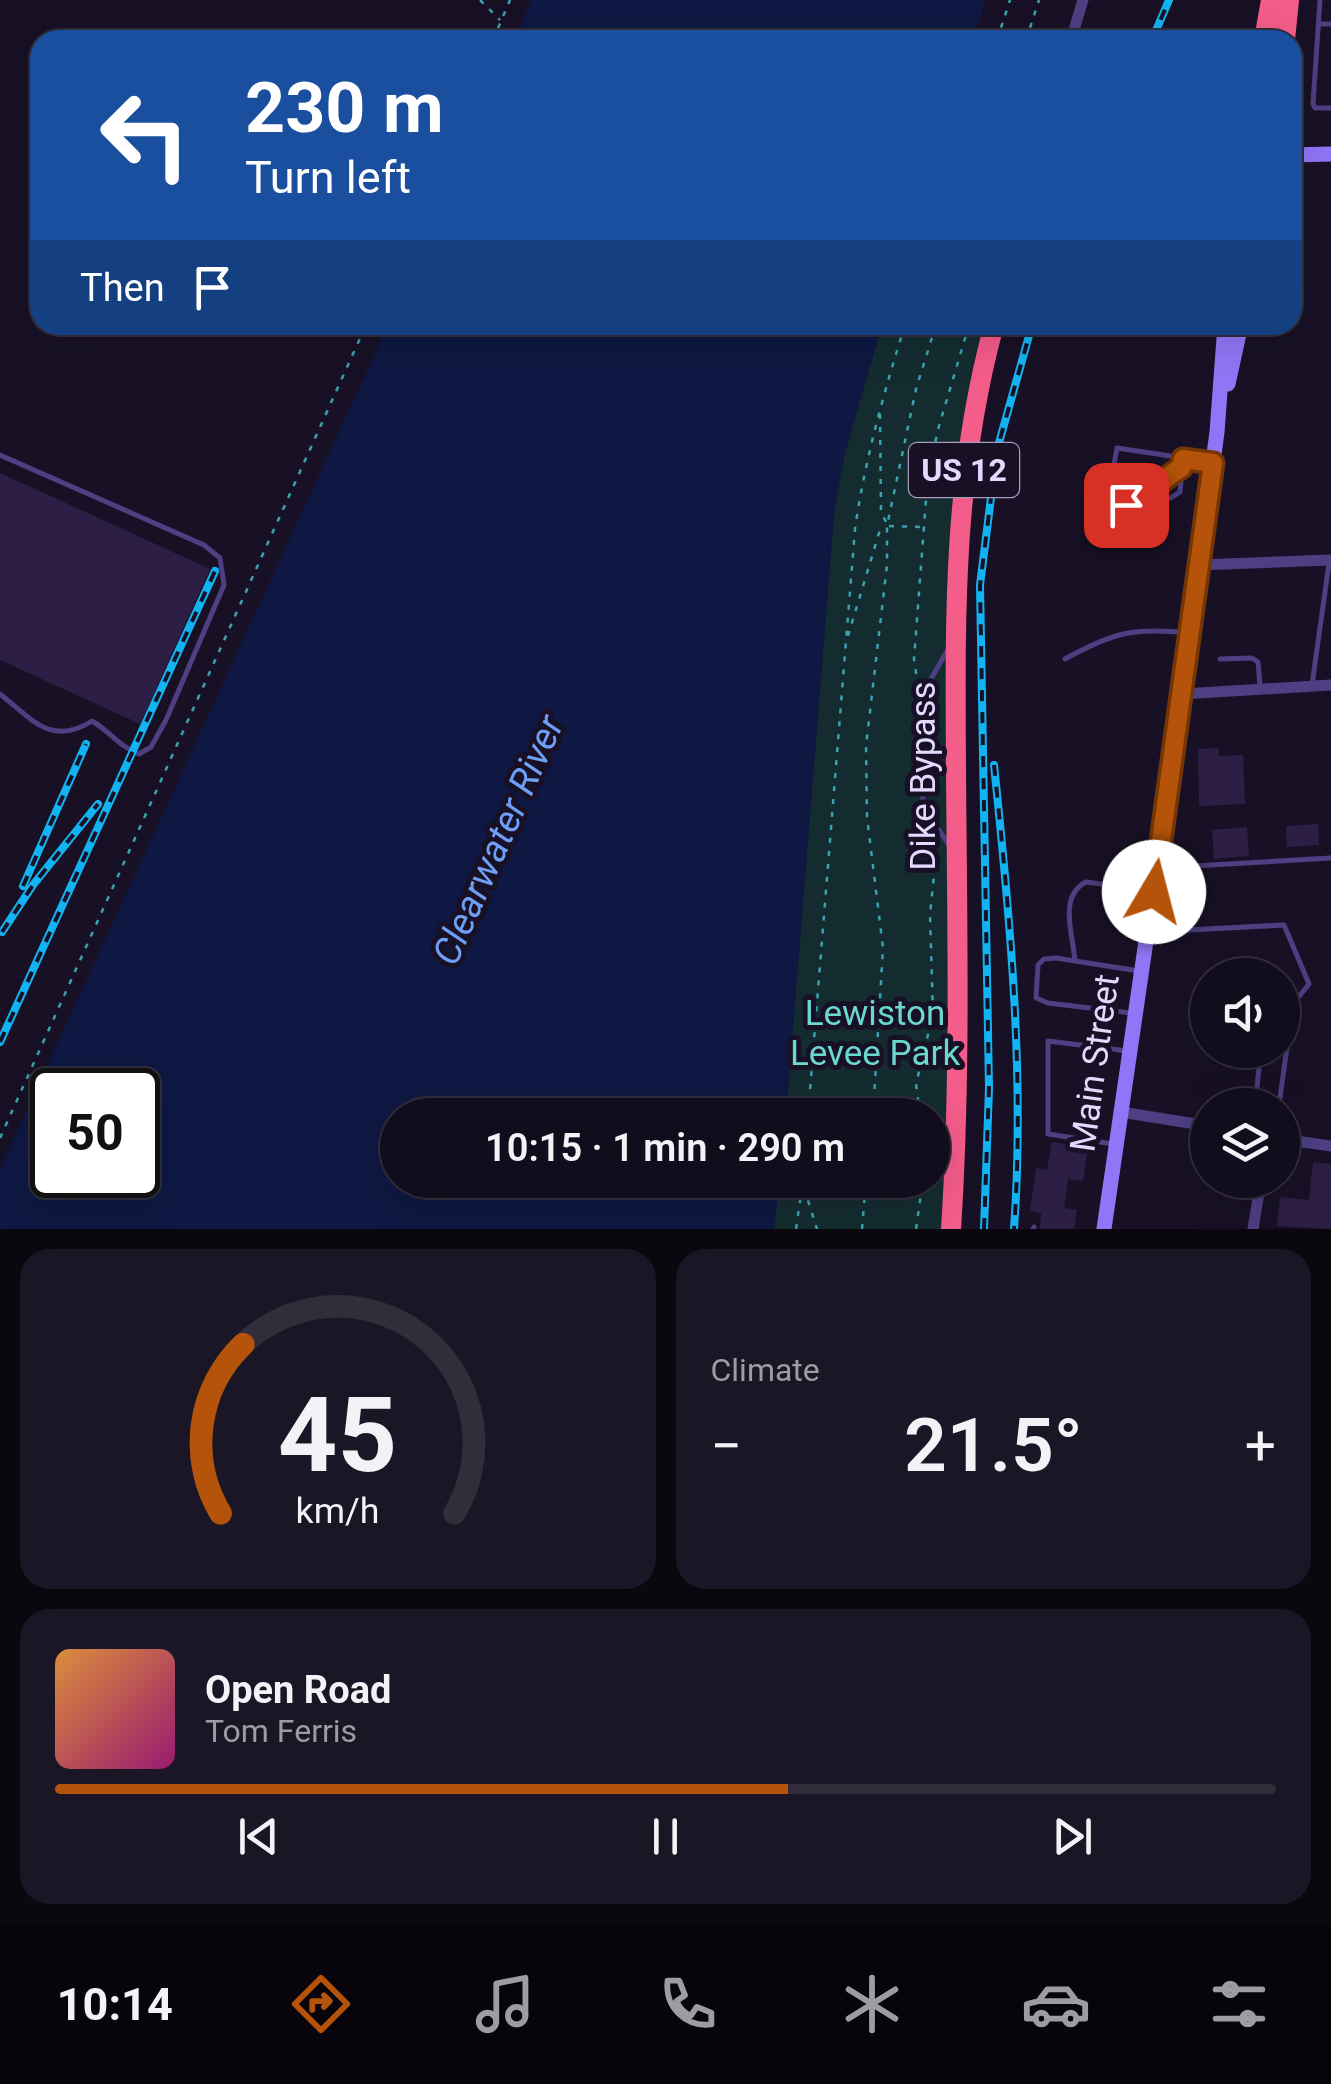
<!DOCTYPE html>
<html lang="en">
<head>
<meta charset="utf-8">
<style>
	body { margin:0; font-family:Roboto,sans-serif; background:#1b1625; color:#f1f3f6; height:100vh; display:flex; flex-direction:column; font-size:38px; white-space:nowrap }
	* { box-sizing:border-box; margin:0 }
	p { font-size:32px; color:#9c9ca3 }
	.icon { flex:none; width:55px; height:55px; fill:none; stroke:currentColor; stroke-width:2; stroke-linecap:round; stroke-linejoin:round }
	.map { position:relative; height:1229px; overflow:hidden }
	.panel { display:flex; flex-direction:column; gap:20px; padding:20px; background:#0a070f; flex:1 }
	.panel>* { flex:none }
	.top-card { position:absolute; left:30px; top:30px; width:1272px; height:305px; border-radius:30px; box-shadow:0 10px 40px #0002,0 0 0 2px #312d3b; background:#1a4fa0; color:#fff; overflow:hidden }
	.fabs { position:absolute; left:1190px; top:958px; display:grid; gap:20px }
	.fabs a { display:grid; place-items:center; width:110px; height:110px; border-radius:50%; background:#120d1c; box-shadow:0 10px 40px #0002,0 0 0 2px #312d3b; font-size:50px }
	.speed { position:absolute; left:30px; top:1068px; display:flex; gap:20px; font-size:50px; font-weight:700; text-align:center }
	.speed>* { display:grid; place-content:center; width:130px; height:130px; border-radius:50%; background:#120d1c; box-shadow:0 10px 40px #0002,0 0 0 2px #312d3b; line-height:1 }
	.speed .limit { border:5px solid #111; border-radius:15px; background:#fff; color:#111 }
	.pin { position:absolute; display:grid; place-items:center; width:85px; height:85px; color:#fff; margin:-42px; border-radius:20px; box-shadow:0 5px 15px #0006 }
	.me { position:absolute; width:110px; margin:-55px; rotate:8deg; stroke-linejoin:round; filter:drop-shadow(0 0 8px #0008) }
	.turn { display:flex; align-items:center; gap:35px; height:210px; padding:0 50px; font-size:45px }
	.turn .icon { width:130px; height:130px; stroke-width:2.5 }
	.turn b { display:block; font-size:70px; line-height:85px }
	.then { display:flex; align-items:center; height:95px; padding:0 50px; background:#0003; gap:20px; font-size:38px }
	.big { font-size:75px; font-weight:600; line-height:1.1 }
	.panel .card { flex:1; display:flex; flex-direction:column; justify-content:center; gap:15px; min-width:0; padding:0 35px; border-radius:30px; background:#1b1625 }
	.panel .dial { align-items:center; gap:0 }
	.dial svg { height:260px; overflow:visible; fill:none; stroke:#312d3b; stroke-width:7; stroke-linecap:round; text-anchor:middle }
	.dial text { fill:#f1f3f6; stroke:none }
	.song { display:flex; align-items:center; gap:30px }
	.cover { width:120px; height:120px; border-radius:15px; background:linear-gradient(135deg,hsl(30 70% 55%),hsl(320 70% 35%)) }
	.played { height:10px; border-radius:5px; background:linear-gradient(90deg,#b45309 60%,#312d3b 60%) }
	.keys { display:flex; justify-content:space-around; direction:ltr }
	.heat { display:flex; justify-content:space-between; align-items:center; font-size:55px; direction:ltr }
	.panel .tiles { flex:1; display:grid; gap:20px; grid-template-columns:1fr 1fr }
	.card:last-child { grid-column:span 2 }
	.trip { position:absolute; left:380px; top:1098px; width:570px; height:100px; border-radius:50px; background:#120d1c; box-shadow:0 10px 40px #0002,0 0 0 2px #312d3b; font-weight:600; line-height:100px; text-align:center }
	.tab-bar { display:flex; height:160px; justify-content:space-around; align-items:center; background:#07050b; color:#9c9ca3 }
	.tab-bar .icon { width:70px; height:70px }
	.tab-bar .on { color:#b45309 }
	.tab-bar b { font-size:45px; color:#f1f3f6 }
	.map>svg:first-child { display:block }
	.green { fill:#142c30 }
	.water { fill:#0e1842; fill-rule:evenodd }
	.building { fill:#2d1e46 }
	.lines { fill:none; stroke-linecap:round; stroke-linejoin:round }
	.path { stroke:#38a3b1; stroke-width:2.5; stroke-dasharray:5 8; stroke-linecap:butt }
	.lane { stroke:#4d3f82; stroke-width:5 }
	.street { stroke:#4d3f82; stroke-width:11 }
	.secondary { stroke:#9076f6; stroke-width:15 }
	.highway { stroke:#f45c8a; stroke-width:20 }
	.rail-casing { stroke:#12b3f0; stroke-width:8 }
	.rail { stroke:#181126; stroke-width:4; stroke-dasharray:11; stroke-linecap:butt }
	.route-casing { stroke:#753606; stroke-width:25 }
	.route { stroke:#b45309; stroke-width:18 }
	.labels { text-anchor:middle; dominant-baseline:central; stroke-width:10; stroke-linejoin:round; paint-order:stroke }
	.shield { fill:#181126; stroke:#a69dbc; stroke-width:2.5 }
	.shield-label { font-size:32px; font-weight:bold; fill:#e3d9fd }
	.street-label { font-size:35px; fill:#e3d9fd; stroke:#181126 }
	.park-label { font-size:35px; fill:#69d9d0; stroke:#181126 }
	.water-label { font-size:38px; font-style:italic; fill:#6e9ff6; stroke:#181126 }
</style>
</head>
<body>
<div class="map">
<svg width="1331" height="1229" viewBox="0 0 1331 1229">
	<rect width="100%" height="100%" fill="#181126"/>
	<!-- green -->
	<path class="green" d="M882,325h112l-28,134 -15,770h-177l6,-49h152v-65h-146l48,-602 10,-57z"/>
	<!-- water -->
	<path class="water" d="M531,0h455l-13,40h-458z
		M388,325h494l-38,131 -10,57 -48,602h-388v65h382l-6,49h-774v-61zM52,1090h86v85h-86z"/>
	<!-- building -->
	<path class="building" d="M0,473l210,96 -70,155 -140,-64z
		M1219,748v8l24,-1 2,49 -46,2 -1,-57z
		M1318,824l1,21 -32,2 -1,-21z
		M1247,827l2,29 -35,3 -2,-29z
		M1052,1142l36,6 -5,33 -15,-2 -4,29 13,2 -3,19h-34l1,-16 -11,-2 6,-43 11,2z
		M1313,1162l18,2v65l-54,-3 3,-29 29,3z"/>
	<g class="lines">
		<!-- path -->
		<path class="path" d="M480,0l20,20
			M493,40l17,-40
			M997,40l13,-40
			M1026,40l13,-40
			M880,414l1,98 6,12
			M889,526l32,1
			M848,636l31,-103 7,-6
			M918,687l-4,-28 14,-186 11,-47 30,-101
			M808,1115l47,-586c10,-70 29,-137 50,-204
			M873,1115l10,-167 -16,-131 -1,-71 21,-181v-39l29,-137 20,-64
			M920,1115l-4,-31 17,-70 -3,-99 7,-71
			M0,1138l366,-813
			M804,1188l13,41
			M796,1229l7,-49
			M862,1229l4,-49
			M916,1229l7,-49"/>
		<!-- lane -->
		<path class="lane" d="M1320,0l-7,104 2,4h16
			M1319,24h12
			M0,455l204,90 16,13 4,27 -58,135 -15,27 -12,7c-21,-8 -28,-22 -47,-33 -41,26 -60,-2 -92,-27
			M1183,459l-3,33c-21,15 -49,21 -72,6l9,-50 93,14
			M1137,505l32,-31 12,-5
			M947,651l-24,42 -2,12 2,101 26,39
			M1065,659c47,-26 68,-32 122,-26
			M1220,659l32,-1 6,4 2,24
			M1312,685l17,-122
			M1159,868l172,-10
			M1150,932l134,-7 25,59 -16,20 -14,101
			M1075,961c-2,-26 -17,-65 11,-79l65,9
			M1131,1013l-83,-10 -12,-5 2,-33 6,-6 12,-1 83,13
			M1255,1105l6,-55
			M1113,1144l-65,-10v-93l79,10
			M1033,1229l1,-2"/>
		<!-- street -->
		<path class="street" d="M1071,40l12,-40
			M1198,565l133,-5
			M1182,694l149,-9
			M1121,1112l87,14
			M1282,1139l49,7
			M1253,1229l8,-49"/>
		<!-- secondary -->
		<path class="secondary" d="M1292,155l39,-1
			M1228,384l13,-59
			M1104,1229l78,-535 35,-262 8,-107"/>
		<!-- highway -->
		<path class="highway" d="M1264,40l7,-40
			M1285,40l4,-40
			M951,1229c10,-153 6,-308 5,-461 -1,-155 -3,-292 38,-443"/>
		<!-- rail casing -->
		<g class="rail-casing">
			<path id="rail" d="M1152,40l17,-40
				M994,765c16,152 31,312 20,464
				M23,886l63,-142
				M2,932l31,-47 65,-81
				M0,1042l215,-471
				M984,1229l5,-141 -9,-503 17,-135 35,-125"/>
		</g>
		<!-- rail -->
		<use href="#rail" class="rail"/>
	</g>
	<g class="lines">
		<!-- route casing -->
		<g class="route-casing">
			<path id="route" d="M1126,505c20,-1 36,-28 55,-37l2,-9 30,4 -59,429"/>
		</g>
		<!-- route -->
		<use href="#route" class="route"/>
	</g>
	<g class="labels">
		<!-- shield labels -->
		<rect class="shield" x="909" y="443" width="110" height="54" rx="8"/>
		<g class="shield-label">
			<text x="964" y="470">US 12</text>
		</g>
		<!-- street labels -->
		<g class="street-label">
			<text transform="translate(923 776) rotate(-90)">Dike Bypass</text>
			<text transform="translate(1095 1063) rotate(-82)">Main Street</text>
		</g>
		<!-- park labels -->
		<g class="park-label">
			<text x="875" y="1013">Lewiston<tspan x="875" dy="40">Levee Park</tspan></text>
		</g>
		<!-- water labels -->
		<g class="water-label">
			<text transform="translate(498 840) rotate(-66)">Clearwater River</text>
		</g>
	</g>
</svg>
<div class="fabs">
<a><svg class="icon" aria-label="sound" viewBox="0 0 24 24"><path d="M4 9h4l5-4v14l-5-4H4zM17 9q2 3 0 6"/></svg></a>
<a><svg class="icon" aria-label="layers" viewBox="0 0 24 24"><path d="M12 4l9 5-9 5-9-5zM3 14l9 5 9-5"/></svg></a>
</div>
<div class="speed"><div class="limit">50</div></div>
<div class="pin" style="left:1126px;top:505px;background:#d93025"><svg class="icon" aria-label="arrive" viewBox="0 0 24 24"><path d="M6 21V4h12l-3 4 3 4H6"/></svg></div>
<svg class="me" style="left:1154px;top:892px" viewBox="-20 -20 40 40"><circle r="19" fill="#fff"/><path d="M0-13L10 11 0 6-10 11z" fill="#b45309"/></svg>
<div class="trip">10:15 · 1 min · 290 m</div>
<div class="top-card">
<div class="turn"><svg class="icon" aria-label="left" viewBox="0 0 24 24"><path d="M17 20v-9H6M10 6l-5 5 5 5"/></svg><div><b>230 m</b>Turn left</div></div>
<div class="then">Then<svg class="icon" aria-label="arrive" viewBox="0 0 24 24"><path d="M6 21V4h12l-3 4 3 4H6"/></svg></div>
</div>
</div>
<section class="panel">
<div class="tiles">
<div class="card dial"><svg viewBox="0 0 100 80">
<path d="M14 69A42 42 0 1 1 86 69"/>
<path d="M14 69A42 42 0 0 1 21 17" stroke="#b45309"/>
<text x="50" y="56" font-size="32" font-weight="700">45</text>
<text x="50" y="72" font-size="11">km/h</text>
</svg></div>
<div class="card"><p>Climate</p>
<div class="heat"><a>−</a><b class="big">21.5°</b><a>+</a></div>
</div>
<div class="card">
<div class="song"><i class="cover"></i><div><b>Open Road</b><p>Tom Ferris</p></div></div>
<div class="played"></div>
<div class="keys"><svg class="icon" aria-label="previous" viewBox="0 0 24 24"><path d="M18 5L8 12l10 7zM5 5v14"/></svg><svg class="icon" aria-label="pause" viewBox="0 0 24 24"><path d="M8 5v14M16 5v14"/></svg><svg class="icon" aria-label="next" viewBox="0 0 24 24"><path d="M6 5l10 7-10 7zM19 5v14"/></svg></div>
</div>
</div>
</section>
<nav class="tab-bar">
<b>10:14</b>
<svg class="icon on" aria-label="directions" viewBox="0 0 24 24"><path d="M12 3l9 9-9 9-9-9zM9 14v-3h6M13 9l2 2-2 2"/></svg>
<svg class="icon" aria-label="music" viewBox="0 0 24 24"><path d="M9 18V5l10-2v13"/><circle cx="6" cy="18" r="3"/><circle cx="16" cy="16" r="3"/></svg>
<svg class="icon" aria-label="phone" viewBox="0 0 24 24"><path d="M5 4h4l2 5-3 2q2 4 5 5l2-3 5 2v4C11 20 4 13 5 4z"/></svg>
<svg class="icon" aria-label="climate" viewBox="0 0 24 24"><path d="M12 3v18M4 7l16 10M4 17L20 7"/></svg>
<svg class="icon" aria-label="car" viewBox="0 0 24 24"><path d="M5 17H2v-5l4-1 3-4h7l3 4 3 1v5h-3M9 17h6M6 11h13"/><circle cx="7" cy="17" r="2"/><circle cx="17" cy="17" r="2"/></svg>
<svg class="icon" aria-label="filters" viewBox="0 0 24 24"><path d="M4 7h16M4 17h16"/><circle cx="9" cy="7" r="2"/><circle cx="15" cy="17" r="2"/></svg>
</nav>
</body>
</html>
